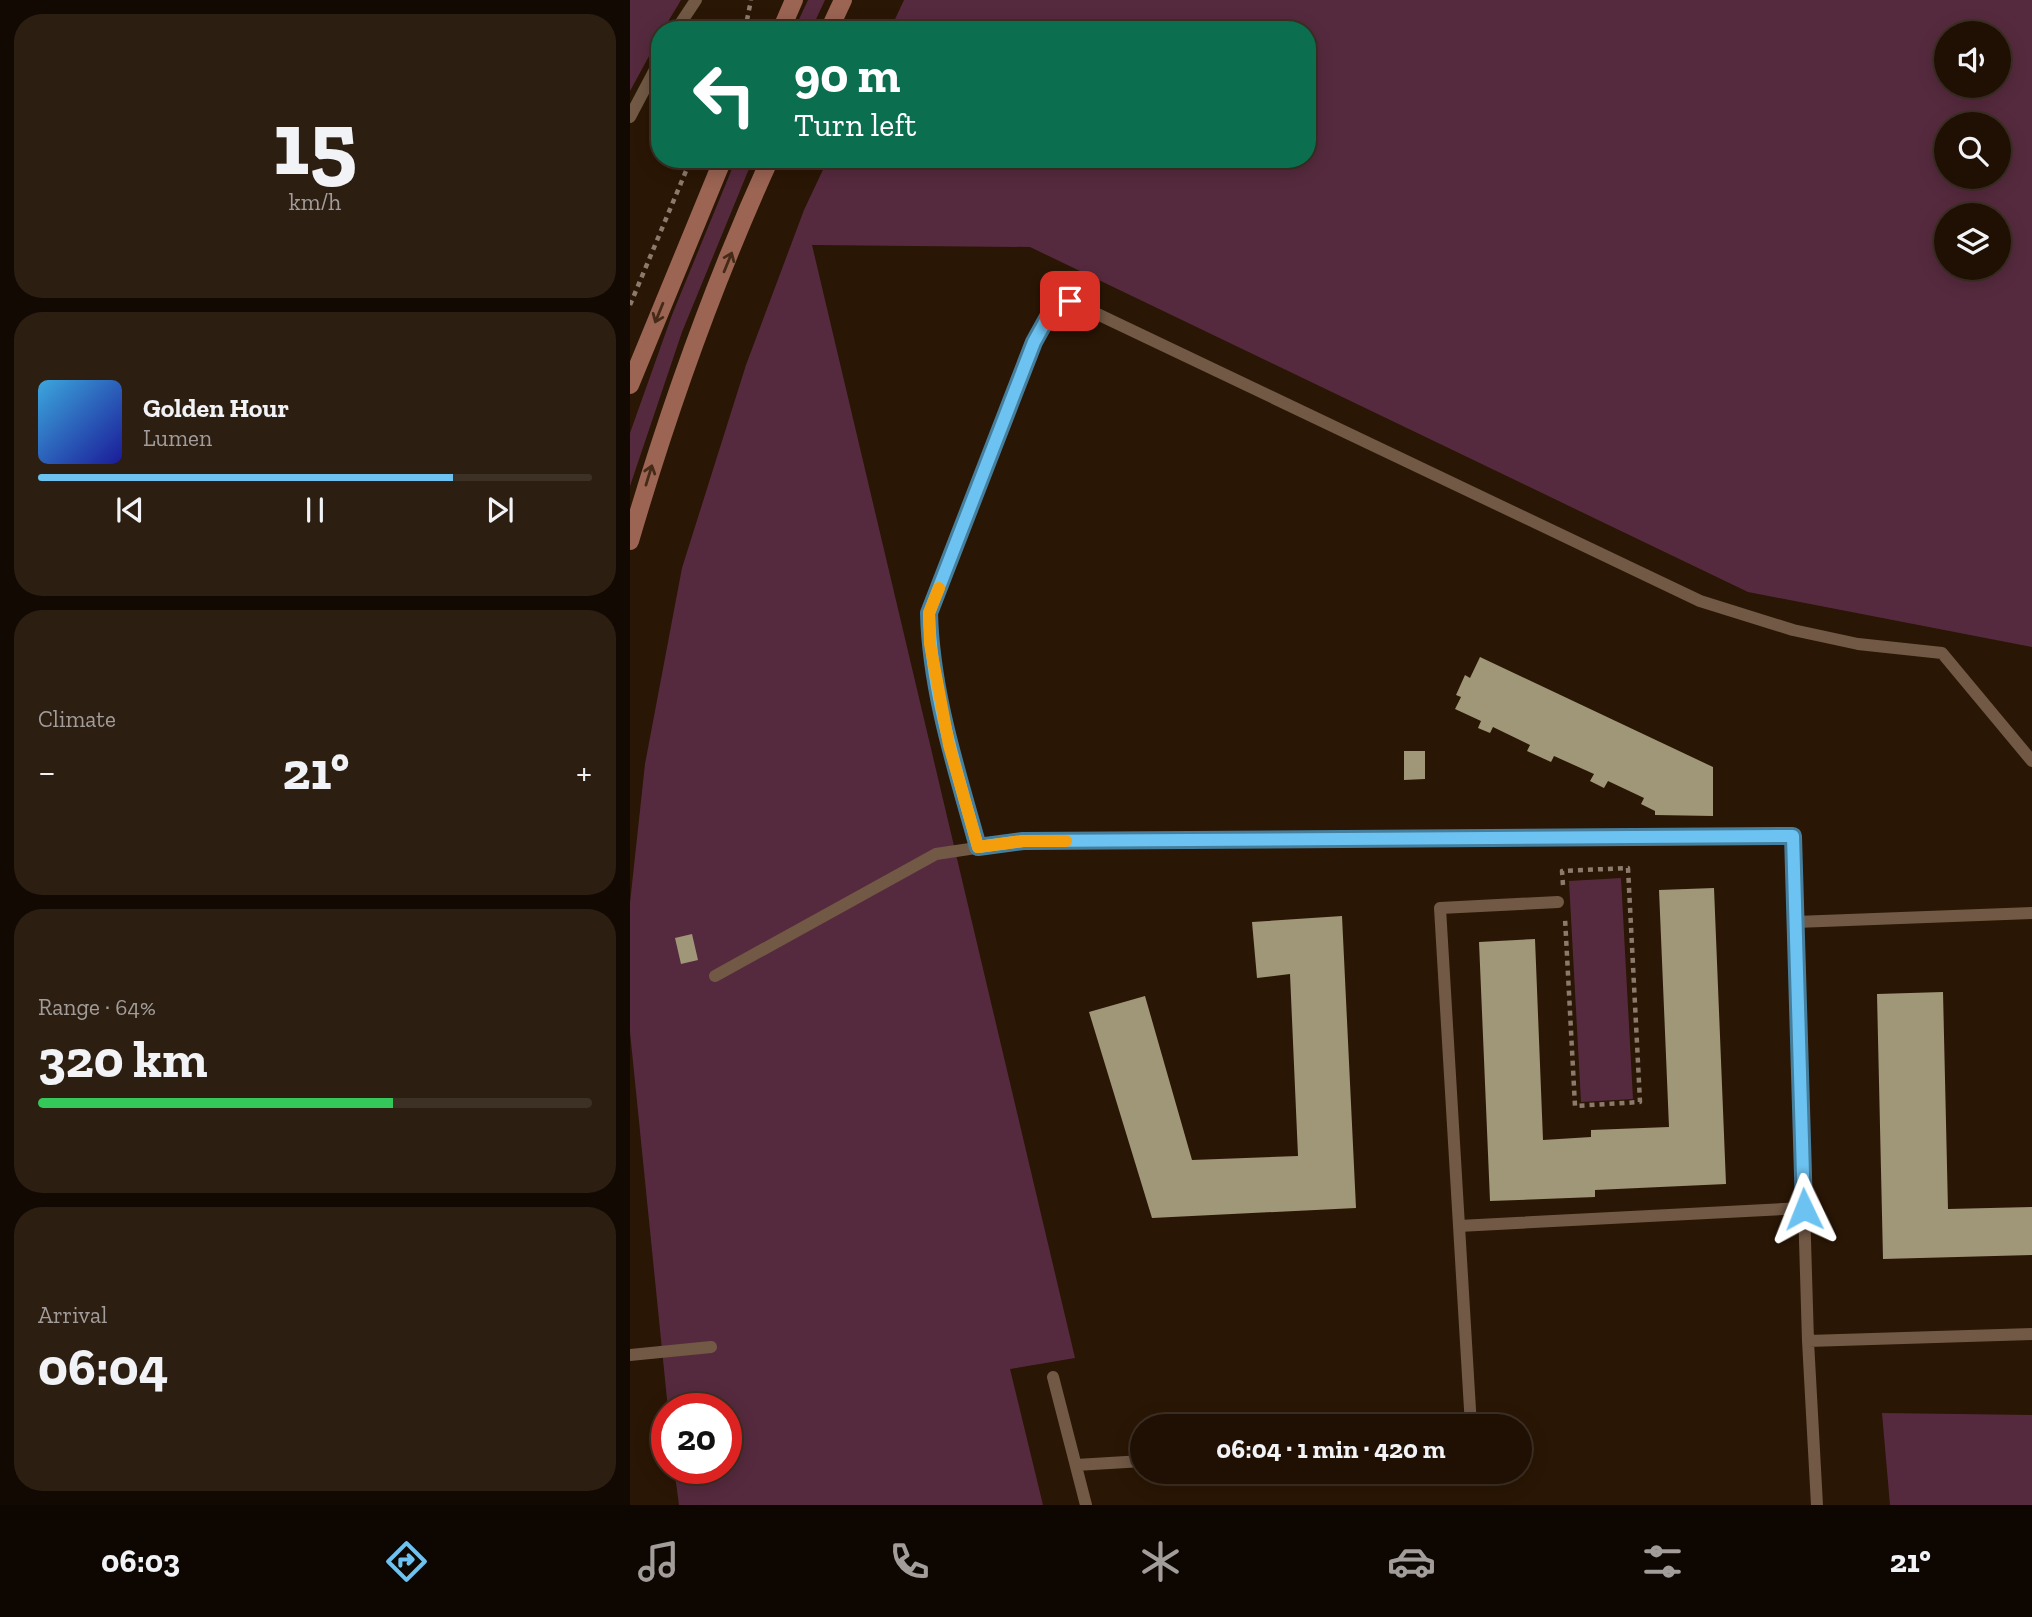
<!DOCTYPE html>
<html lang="en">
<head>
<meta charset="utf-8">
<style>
	body { margin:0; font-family:"Zilla Slab",serif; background:#2d1e12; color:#f1f3f6; height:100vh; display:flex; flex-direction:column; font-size:26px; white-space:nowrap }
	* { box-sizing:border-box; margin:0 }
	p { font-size:23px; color:#a29d9a }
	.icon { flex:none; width:38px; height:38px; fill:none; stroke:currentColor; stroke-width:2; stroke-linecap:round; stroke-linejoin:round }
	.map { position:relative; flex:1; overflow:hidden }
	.side { display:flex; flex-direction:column; gap:14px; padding:14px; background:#120902; width:630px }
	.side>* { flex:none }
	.banner { position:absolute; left:21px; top:21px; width:665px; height:147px; border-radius:28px; box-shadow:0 4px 18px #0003,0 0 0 2px #3d3025; background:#0b6e4f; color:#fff; overflow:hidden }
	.controls { position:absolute; left:1304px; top:21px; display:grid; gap:14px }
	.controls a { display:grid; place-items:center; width:77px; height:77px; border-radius:50%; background:#201003; box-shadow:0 4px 18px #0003,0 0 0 2px #3d3025; font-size:35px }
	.speed { position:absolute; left:21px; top:1393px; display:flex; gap:14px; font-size:35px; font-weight:700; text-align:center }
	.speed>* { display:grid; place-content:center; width:91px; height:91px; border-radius:50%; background:#201003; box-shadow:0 4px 18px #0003,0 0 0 2px #3d3025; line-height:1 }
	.speed .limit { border:10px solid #d22; background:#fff; color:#111 }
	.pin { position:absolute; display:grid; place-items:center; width:60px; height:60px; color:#fff; margin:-30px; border-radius:14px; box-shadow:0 4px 10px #0006 }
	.me { position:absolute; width:77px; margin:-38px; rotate:358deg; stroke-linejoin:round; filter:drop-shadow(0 0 5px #0008) }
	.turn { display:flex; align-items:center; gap:24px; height:147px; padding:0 28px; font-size:32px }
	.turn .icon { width:91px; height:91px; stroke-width:2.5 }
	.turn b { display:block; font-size:49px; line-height:60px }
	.big { font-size:52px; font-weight:700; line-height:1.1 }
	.side .widget { flex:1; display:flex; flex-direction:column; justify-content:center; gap:10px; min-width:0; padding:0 24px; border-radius:28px; background:#2d1e12 }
	.side .dial { align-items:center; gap:0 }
	.dial b { font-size:91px; line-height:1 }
	.song { display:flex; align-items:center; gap:21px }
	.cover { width:84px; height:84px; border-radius:10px; background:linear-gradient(135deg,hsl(200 70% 55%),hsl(240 70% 35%)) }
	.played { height:7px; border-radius:4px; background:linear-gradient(90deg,#6cc3f2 75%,#3d3025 75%) }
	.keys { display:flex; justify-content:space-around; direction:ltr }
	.heat { display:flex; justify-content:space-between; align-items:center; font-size:38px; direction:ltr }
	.charge { height:10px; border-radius:5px; background:linear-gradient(90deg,#34c759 64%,#3d3025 0) }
	.trip { position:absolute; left:500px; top:1414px; width:402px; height:70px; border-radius:35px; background:#201003; box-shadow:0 4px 18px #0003,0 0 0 2px #3d3025; font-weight:700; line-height:70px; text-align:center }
	.tab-bar { display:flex; height:112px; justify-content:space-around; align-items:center; background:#0d0601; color:#a29d9a }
	.tab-bar .icon { width:49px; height:49px }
	.tab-bar .on { color:#6cc3f2 }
	.tab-bar b { font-size:32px; color:#f1f3f6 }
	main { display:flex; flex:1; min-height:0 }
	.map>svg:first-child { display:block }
	.green { fill:#562a3e; fill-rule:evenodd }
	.building { fill:#9f9778 }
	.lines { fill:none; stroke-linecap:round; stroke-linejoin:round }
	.path { stroke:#8c7b6c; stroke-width:4.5; stroke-dasharray:5 5; stroke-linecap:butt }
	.lane { stroke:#715945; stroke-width:12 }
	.secondary { stroke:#9b6453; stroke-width:18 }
	.oneway { stroke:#462a18 }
	.route-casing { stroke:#467f9d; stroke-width:18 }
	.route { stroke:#6cc3f2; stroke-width:12 }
	.slow { stroke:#f59e0b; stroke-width:12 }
</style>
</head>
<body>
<main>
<section class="side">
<div class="widget dial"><b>15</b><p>km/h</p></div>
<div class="widget">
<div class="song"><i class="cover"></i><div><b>Golden Hour</b><p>Lumen</p></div></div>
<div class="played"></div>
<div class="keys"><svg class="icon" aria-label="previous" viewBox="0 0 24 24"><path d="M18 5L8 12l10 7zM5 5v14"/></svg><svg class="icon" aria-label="pause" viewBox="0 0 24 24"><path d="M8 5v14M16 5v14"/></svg><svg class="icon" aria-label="next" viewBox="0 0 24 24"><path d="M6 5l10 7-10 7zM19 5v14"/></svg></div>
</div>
<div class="widget"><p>Climate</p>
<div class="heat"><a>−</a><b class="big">21°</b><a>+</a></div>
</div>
<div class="widget"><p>Range · 64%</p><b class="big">320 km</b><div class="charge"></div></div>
<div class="widget"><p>Arrival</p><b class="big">06:04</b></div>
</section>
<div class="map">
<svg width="1402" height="1505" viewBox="0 0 1402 1505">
	<rect width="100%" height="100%" fill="#2a1604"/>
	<!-- green -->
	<path class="green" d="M0,0h51l-18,30h-3v6l-30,55z
		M178,0h17l-14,30h-17z
		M274,0h1128v647l-284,-55 -718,-345 -218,-2 263,1113 -65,11 33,136h-364l-5,-37h52v-59h-58l-38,-377v-129l15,-139 37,-196 64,-203 58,-155 24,-51h479v-129h-417zM1316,33h52v53h-52zM1316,124h52v53h-52zM1316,215h52v53h-52z
		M106,159h17l-71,173 -52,154v-53l42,-118z
		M991,878l12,221 -52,3 -12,-221z
		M1252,1413l150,2v90h-142z"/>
	<!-- building -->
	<path class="building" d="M850,657l233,110v49l-58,-1v-4l-14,-7 3,-6 -36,-17 -4,7 -14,-7 4,-7 -40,-18 -3,6 -24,-11 3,-6 -37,-18 -3,6 -12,-5 3,-7 -26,-12 6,-12 -5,-2 9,-20 5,3z
		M774,751h21v28l-21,1z
		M1084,888l12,296 -131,6v7l-105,4 -11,-259 56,-3 8,201 48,-3v-7l78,-3 -10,-237z
		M712,916l14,292 -204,10 -63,-206 56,-16 47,164 106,-4 -8,-182 -33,4 -5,-56z
		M62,934l6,26 -17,4 -6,-26z
		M1313,992l5,217 84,-2v48l-149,4 -6,-265z"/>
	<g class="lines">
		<!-- path -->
		<path class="path" d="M115,30l6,-30
			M0,305l61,-146
			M933,885l-1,-14 66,-3 12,234 -65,4 -10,-188"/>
		<!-- lane -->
		<path class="lane" d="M46,30l20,-30
			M0,117l30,-57
			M348,847c-21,-76 -47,-154 -49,-234l105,-271 20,-36 16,-5 630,300 93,29 65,14 84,9 90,108
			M928,902l-118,6 19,318 345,-18
			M1166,922l236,-9
			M85,976l221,-122 87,-13 770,-4 15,504 9,164
			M829,1226l12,200
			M1178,1341l224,-7
			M0,1355l81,-8
			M423,1377l33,128
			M446,1465l67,-4"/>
		<!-- secondary -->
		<path class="secondary" d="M151,30l13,-30
			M199,30l14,-30
			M0,385l93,-226
			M0,541c38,-130 84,-259 140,-382"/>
	</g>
	<!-- one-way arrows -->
	<defs><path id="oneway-shaft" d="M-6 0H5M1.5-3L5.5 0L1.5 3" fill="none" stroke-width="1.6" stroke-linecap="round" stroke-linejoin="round" transform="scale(1.75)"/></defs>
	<g class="oneway">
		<use href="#oneway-shaft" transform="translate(98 262) rotate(-68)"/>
		<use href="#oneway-shaft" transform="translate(29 313) rotate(112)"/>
		<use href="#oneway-shaft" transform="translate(19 475) rotate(-73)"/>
	</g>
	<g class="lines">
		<!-- route casing -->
		<g class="route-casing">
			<path id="route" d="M440,301l-16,5 -20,36 -105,271c2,80 28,158 49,234l45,-6 770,-5 11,373"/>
		</g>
		<!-- route -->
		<use href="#route" class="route"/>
		<!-- slow -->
		<path class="slow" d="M309,588l-10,25 1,31 19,101 29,102 45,-6h43"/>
	</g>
</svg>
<div class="controls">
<a><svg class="icon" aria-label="sound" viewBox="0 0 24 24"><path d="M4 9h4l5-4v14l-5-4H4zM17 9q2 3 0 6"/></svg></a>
<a><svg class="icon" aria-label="search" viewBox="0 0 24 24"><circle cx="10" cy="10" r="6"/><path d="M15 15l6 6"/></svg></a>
<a><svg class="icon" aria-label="layers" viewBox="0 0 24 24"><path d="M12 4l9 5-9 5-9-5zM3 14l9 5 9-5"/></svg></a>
</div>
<div class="speed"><div class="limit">20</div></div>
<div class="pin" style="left:440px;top:301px;background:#d93025"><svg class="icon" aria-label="arrive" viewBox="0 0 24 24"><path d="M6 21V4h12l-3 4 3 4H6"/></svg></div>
<svg class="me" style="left:1174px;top:1209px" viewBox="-20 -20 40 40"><path d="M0-17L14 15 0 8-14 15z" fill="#6cc3f2" stroke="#fff" stroke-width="4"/></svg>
<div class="trip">06:04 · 1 min · 420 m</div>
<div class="banner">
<div class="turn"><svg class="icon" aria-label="left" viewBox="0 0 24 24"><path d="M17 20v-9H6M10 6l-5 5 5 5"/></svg><div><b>90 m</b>Turn left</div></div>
</div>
</div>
</main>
<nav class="tab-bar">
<b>06:03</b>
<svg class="icon on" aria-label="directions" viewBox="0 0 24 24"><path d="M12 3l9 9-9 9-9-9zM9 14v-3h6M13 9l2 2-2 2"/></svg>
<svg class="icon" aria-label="music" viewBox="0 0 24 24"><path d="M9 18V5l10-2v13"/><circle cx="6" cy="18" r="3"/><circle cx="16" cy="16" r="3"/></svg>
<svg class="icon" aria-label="phone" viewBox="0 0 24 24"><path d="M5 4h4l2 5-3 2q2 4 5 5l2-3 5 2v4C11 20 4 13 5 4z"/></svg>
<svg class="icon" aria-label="climate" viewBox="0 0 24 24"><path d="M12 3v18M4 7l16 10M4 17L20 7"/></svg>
<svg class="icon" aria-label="car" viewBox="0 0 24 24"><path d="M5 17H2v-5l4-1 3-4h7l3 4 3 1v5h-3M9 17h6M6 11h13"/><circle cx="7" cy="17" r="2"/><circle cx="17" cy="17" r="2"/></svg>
<svg class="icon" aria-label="filters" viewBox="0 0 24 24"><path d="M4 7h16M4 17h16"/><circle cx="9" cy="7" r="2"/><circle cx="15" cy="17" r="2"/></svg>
<b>21°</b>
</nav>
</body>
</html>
